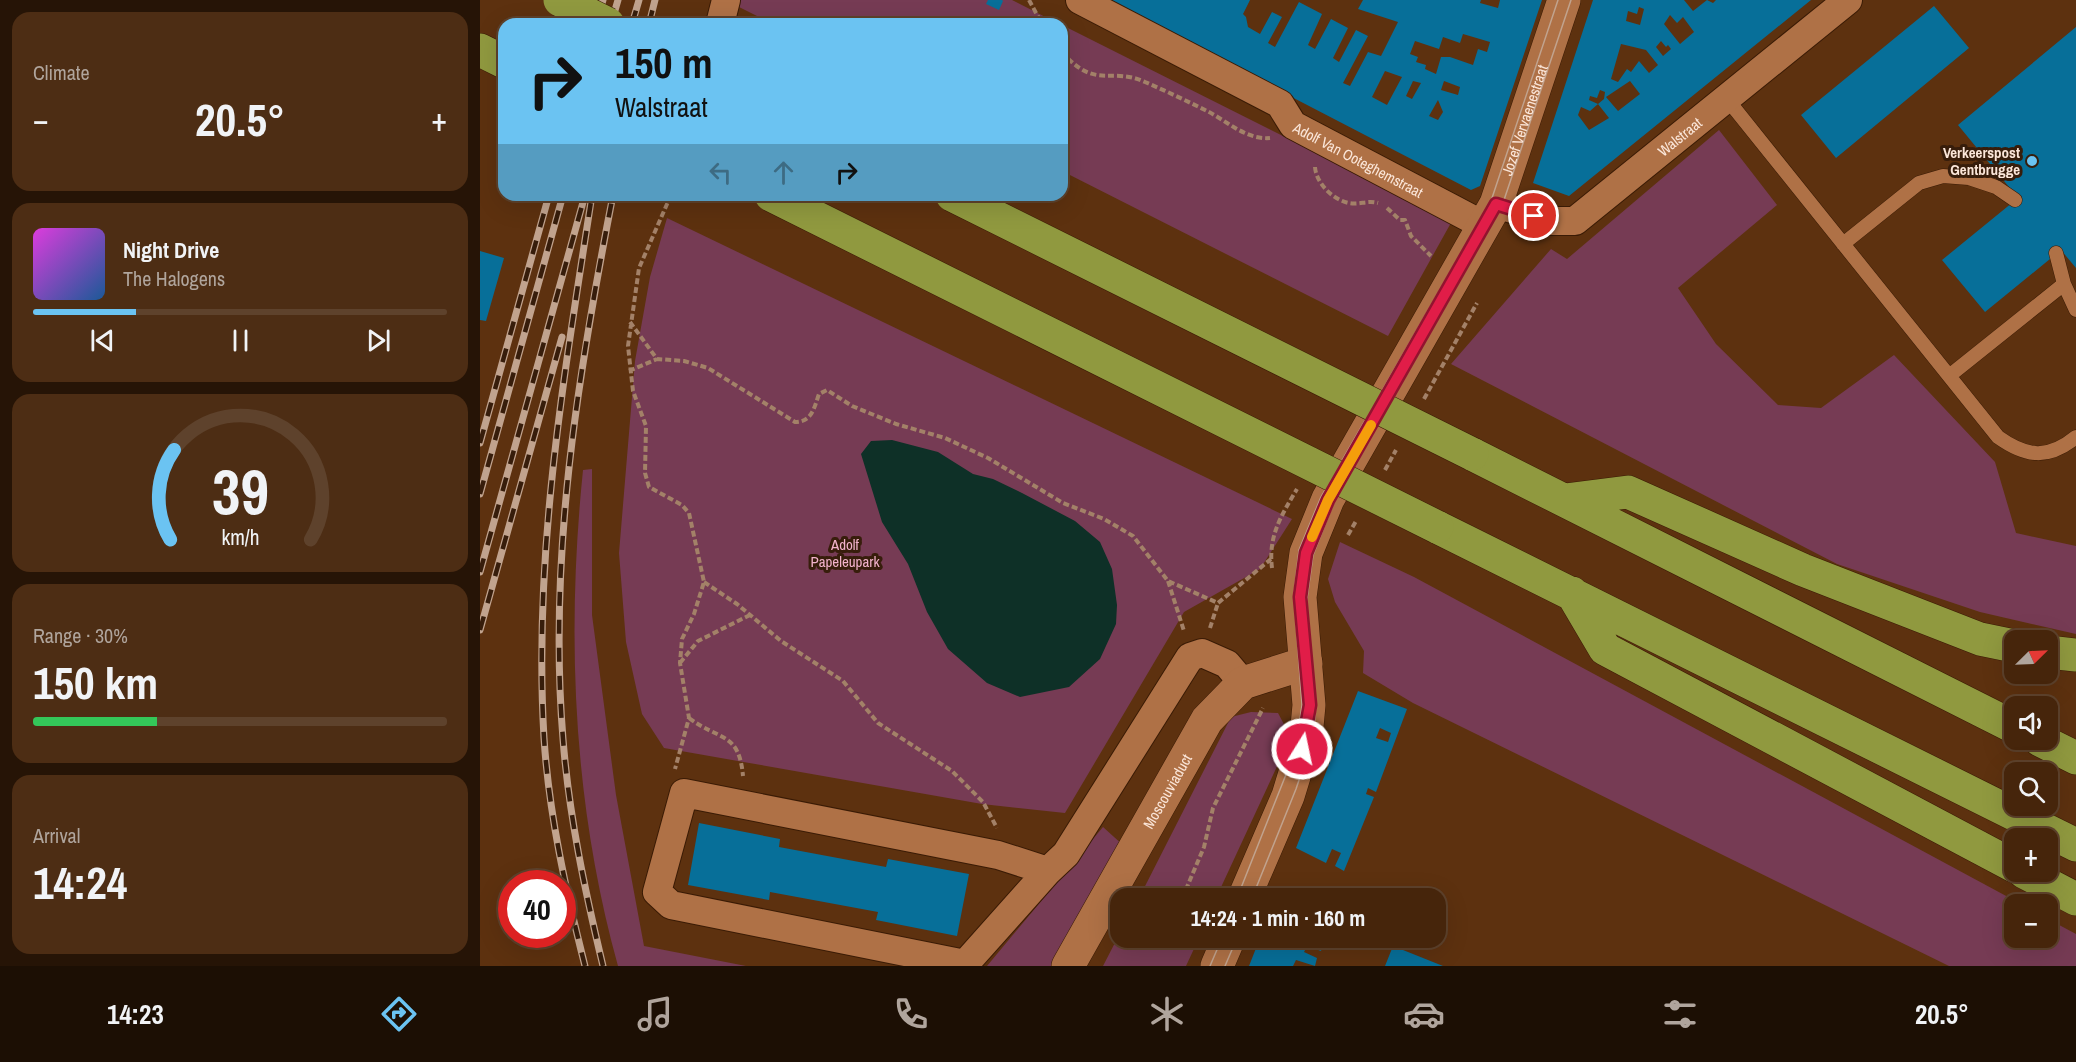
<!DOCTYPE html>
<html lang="en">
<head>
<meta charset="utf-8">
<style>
	body { margin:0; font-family:"Archivo Narrow",sans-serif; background:#4d2d14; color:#f1f3f6; height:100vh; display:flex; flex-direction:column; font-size:22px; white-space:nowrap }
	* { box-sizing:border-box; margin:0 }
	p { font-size:20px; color:#b0a59d }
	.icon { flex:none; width:33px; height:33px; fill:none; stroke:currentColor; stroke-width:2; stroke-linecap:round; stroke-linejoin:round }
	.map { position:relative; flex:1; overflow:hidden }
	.details { display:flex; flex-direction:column; gap:12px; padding:12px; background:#261406; width:480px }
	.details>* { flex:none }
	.banner { position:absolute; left:18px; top:18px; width:570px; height:183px; border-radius:18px; box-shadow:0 6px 24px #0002,0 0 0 2px #5e422c; background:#6bc3f2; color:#111; overflow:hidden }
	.needle { width:39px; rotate:66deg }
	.buttons { position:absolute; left:1524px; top:630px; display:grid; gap:12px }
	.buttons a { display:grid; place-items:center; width:54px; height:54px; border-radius:12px; background:#46250b; box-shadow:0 6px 24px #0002,0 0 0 2px #5e422c; font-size:30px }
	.speed { position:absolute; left:18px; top:870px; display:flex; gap:12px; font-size:30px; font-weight:700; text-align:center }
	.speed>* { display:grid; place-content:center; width:78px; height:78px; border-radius:50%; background:#46250b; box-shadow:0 6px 24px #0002,0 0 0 2px #5e422c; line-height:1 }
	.speed .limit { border:9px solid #d22; background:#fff; color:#111 }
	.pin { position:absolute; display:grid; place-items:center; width:51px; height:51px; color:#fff; margin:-26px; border:3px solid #fff; border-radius:50%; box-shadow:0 2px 6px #0007 }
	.me { position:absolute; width:66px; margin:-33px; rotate:10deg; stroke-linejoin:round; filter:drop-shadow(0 0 4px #0008) }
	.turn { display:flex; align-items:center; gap:21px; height:126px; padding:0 18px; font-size:27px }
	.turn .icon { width:78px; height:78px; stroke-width:2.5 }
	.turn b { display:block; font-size:42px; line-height:51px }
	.lanes { display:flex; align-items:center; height:57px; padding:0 18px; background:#0003; justify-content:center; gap:30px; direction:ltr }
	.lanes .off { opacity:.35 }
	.big { font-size:45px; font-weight:800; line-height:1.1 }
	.details .tile { flex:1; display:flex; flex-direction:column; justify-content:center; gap:9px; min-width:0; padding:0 21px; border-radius:18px; background:#4d2d14 }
	.details .dial { align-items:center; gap:0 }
	.dial svg { height:156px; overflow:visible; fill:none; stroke:#5e422c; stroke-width:7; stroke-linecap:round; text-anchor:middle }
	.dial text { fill:#f1f3f6; stroke:none }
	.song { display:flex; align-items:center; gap:18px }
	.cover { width:72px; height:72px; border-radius:9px; background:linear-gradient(135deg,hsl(300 70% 55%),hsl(210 70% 35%)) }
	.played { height:6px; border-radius:3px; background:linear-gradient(90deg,#6bc3f2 25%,#5e422c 25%) }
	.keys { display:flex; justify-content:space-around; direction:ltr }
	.heat { display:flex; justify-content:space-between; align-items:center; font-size:33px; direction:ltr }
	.charge { height:9px; border-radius:4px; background:linear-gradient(90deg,#34c759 30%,#5e422c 0) }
	.trip { position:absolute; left:630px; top:888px; width:336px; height:60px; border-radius:18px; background:#46250b; box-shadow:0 6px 24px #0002,0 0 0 2px #5e422c; font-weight:800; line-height:60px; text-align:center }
	.dock { display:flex; height:96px; justify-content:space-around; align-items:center; background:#1c0f04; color:#b0a59d }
	.dock .icon { width:42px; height:42px }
	.dock .active { color:#6bc3f2 }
	.dock b { font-size:27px; color:#f1f3f6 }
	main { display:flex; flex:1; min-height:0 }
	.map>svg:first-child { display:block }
	.green { fill:#763b54 }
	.water { fill:#0e3027 }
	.building { fill:#076f99; fill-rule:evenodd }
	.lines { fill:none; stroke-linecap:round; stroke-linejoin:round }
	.service-casing { stroke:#3a1b05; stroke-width:15 }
	.minor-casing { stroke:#3a1b05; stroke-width:30 }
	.tertiary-casing { stroke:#3a1b05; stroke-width:34 }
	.motorway-casing { stroke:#3a1b05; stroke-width:34 }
	.path { stroke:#a38168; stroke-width:4; stroke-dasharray:6 3; stroke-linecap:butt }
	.service { stroke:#af7146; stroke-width:14 }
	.minor { stroke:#af7146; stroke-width:28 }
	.tertiary { stroke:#af7146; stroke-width:33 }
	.motorway { stroke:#90993f; stroke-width:33 }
	.tram { stroke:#c1a38e; stroke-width:1.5 }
	.rail-casing { stroke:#c1a38e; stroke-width:7 }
	.rail { stroke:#371d0b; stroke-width:4.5; stroke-dasharray:14; stroke-linecap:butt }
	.motorway-bridge-casing { stroke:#3a1b05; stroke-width:34; stroke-linecap:butt }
	.motorway-bridge { stroke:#90993f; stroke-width:33 }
	.route-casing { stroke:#92132f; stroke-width:15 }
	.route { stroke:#e11d48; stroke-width:10 }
	.slow { stroke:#f59e0b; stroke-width:10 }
	.poi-dot { fill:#6bc3f2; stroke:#371d0b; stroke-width:2 }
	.labels { text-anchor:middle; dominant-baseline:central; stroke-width:6; stroke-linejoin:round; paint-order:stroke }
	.street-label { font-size:15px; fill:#fbe6d9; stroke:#371d0b }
	.poi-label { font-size:15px; font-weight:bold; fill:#fbe6d9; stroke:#371d0b; text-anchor:end }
	.park-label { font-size:15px; fill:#f2b2cb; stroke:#371d0b }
</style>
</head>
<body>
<main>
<section class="details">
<div class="tile"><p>Climate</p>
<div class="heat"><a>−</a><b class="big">20.5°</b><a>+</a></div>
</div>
<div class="tile">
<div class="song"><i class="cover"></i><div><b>Night Drive</b><p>The Halogens</p></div></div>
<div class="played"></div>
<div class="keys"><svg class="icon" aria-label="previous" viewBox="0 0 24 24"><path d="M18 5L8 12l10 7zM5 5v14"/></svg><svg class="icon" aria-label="pause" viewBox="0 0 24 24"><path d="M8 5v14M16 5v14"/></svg><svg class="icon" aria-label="next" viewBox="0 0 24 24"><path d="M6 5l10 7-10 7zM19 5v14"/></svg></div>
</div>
<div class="tile dial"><svg viewBox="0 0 100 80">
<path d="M14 69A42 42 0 1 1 86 69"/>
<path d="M14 69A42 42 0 0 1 16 23" stroke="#6bc3f2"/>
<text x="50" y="56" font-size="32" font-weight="700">39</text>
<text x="50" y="72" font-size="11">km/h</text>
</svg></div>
<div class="tile"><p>Range · 30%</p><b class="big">150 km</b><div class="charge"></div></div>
<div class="tile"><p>Arrival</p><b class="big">14:24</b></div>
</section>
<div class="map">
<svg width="1596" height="966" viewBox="0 0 1596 966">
	<rect width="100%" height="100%" fill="#5d310f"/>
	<!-- green -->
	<path class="green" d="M259,0h273l47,24h-286l-36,-18z
		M582,25l390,196 -64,115 -326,-165z
		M1239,130l58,75 -99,83 38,56 62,61 43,3 73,-53 101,107 21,71 60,13v88l-96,-22 -143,-48 -386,-200 100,-115 16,10z
		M187,218l625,301 -32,50 -76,43 -119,201 -83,-9 -318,-56 -22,-34 -16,-72 -7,-89 16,-192 15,-84z
		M112,469v146l24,180 28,151 102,20h-128c-45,-162 -52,-330 -35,-496z
		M860,542l74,35 607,327h-7v34h34v-19l28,15v32h-127l-536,-263 -50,-30 1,-22 -29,-49 -7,-23z
		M771,712l27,1 9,17 -7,30 -64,138h-77l92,-181z
		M623,827l21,19 -72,120h-65z
		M640,933v5h79l-13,28h-83z"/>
	<!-- water -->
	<path class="water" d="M412,440l46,12 35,22 20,5 29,14 53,28 25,21 12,27 5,36 -1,19 -16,35 -31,28 -49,10 -33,-14 -39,-34 -21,-37 -19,-48 -26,-42 -21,-68 10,-13z"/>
	<!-- building -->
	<path class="building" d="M508,0h14l1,1 -4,9 -13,-6z
		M625,0h145l-7,14 3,3 2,10 12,7 12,-22 10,5 -14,26 7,4 24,-45 23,12 -14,31 7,4 16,-30 17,9 -15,30 6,4 17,-32 12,6 -25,47 7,3 18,-34 13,4 17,-34 -40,-13 5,-9h118l-1,3 18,5 2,-8h42l-62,186 -9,4zM983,34l27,8 -3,10 -9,-3 -5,16 -23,-8h-9l-5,17 -11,-5 1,-4 -10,-3 2,-5 -8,-3 5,-13 24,8 4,-12 17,6zM905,71l17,6 -15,28 -15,-8zM933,81l8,2 -9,16 -6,-3zM964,81l16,6 -2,8 -17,-5zM958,100l5,12 -5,8 -9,-4z
		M1113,0h91l9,11 14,-11 6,3 3,-3h95l-242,196 -36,-13zM1159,7l5,2 -4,16 -14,-4 2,-10 9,3zM1190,15l7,8 6,-6 11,15 -14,12 -16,-20zM1181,41l5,6 2,-2 3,4 -8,7 -7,-9zM1141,44l25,6 12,15 -9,8 -10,-12 -8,11 -4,-3 -9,13 -7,-3zM1150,81l10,13 -22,17 -12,-14zM1120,90l5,2 -1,7 -6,5 -9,-4 1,-4 7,2zM1118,104l11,14 -20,12 -11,-15 3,-8 9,4z
		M1454,6l35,42 -133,110 -35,-43z
		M1596,27v241l-15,-18 -76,62 -43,-52 76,-62 -60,-73z
		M0,251l24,7 -18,63 -6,-1z
		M878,691l49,18 -31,83 -8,-4 -2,6 8,3 -30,74 -9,-5 6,-13 -9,-4 -6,14 -30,-15zM900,728l11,5 -3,9 -12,-4z
		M219,823l81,16 -1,8 107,20 2,-8 81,15 -12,62 -81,-16 2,-8 -108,-20 -1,8 -81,-15z
		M780,938h65l-4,13 -14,-5 -3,6 13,6 -2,8 -19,-6 -3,6h-44z
		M913,946l50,20h-58z"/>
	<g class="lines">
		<!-- service casing -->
		<g class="service-casing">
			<path id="service" d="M1247,99l271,338c28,20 50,23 78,0
				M1363,244l76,-61 24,-7 26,2 27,9 19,13
				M1576,253l8,31 12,26
				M1469,376l115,-92"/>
		</g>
		<!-- minor casing -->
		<g class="minor-casing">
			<g id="minor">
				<path id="s1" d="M600,0l200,104 13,21 192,101"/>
				<path d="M240,24l6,-24"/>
				<path id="s2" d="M1016,204l54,17h25l273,-221"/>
				<path d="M568,871l-83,93 -294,-59 -14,-13 27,-99 314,62 50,16 18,-17 124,-197 12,-4 25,11 16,19"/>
			</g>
		</g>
		<!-- tertiary casing -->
		<g class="tertiary-casing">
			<g id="tertiary">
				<path id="s3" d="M764,898l44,-102 18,-59 3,-32 -9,-108 6,-44 22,-54 168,-295 68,-204"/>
				<path id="s4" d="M588,966l139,-246 36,-37 63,-20"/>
				<path d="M737,966l12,-28"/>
			</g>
		</g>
		<!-- motorway casing -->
		<g class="motorway-casing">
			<path id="motorway" d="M0,50l24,12
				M992,454l542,273
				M1085,500l63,-8 175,78 177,69 34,7
				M957,527l639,318
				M1092,593l33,56 409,217
				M1568,652l28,3
				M1560,740l36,18
				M1544,872l52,27"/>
		</g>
		<!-- path -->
		<path class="path" d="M549,0l13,24
			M582,52c34,39 48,14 83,30 21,9 42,19 62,29 20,10 39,29 63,27
			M835,167c1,16 18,33 34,36 10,2 19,-3 29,0
			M191,195l-32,73 -11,78 5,45 13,35 -1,47 4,14 33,18 7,8 15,69 -10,32 -12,25 -2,24 9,55 -14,51
			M907,208l13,12h5l6,16 20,20
			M150,322l27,37 27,2 24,7 87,54c17,0 19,-14 24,-28l8,-4 25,16 44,18 49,14 43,20 75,45 41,16 29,17 35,45 50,22 53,-44
			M149,371l28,-12
			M944,399l53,-96
			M905,470l11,-20
			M868,535l8,-14
			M792,568c-4,-32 9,-52 25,-79
			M688,581l16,50
			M224,582l33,22 44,37 62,40 35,42 74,48 31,31 14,26
			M730,628l8,-25
			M200,663l18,-22 52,-26
			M209,718c30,23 50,13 54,58
			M712,898l-5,-11 17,-40 9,-39 50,-100"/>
		<!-- service -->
		<use href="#service" class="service"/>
		<!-- minor -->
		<use href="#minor" class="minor"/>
		<!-- tertiary -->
		<use href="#tertiary" class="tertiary"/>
		<!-- motorway -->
		<use href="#motorway" class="motorway"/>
		<!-- tram -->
		<path class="tram" d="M757,898l50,-126 11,-39 4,-28 -8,-111 5,-44 22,-53 170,-296 67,-201
			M772,898l44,-109 17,-50 3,-36 -10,-97 7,-51 21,-53 168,-296 69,-206
			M730,966l12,-28
			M745,966l12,-28"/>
		<!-- rail casing -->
		<g class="rail-casing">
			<path id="rail" d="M116,24l7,-24
				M131,24l7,-24
				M152,24l7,-24
				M169,24l6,-24
				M0,443l69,-248
				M0,494l83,-299
				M0,572l105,-377
				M0,630l82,-293
				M105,966c-19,-75 -36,-151 -41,-228 -11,-184 20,-362 48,-543
				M123,966c-18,-75 -34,-150 -40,-227 -15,-183 15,-365 50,-544"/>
		</g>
		<!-- rail -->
		<use href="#rail" class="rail"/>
		<!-- motorway-bridge casing -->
		<g class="motorway-bridge-casing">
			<path id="motorway-bridge" d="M80,0l48,24
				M291,195l666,332
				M472,195l520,259"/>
		</g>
		<!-- motorway-bridge -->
		<use href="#motorway-bridge" class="motorway-bridge"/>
	</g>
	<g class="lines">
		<!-- route casing -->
		<g class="route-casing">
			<path id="route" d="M822,749l8,-44 -10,-108 6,-44 22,-53 168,-296 38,12"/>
		</g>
		<!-- route -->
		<use href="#route" class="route"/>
		<!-- slow -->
		<path class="slow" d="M832,537l16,-37 43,-75"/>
	</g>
	<!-- markers -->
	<circle class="poi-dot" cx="1552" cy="161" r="6"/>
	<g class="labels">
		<!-- street labels -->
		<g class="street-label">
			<text stroke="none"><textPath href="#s3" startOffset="844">Jozef Vervaenestraat</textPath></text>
			<text stroke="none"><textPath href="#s2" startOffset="216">Walstraat</textPath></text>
			<text stroke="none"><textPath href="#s1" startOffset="324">Adolf Van Ooteghemstraat</textPath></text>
			<text stroke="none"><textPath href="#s4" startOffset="201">Moscouviaduct</textPath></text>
		</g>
		<!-- poi labels -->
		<g class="poi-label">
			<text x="1540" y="152">Verkeerspost<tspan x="1540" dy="17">Gentbrugge</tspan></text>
		</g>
		<!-- park labels -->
		<g class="park-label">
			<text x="365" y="544">Adolf<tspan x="365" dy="17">Papeleupark</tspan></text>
		</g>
	</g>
</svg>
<div class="buttons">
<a><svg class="needle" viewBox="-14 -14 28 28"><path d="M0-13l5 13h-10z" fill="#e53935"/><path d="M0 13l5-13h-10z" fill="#b0a59d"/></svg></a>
<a><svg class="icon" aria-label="sound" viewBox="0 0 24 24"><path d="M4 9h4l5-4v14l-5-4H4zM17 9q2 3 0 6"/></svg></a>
<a><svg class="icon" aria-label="search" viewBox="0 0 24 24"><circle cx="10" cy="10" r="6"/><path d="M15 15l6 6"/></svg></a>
<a>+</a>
<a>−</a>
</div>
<div class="speed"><div class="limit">40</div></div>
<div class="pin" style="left:1054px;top:216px;background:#d93025"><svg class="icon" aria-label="arrive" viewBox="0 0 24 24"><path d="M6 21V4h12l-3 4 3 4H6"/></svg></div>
<svg class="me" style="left:822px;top:749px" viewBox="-20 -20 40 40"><circle r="17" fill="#e11d48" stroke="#fff" stroke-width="3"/><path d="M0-11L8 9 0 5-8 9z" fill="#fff"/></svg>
<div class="trip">14:24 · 1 min · 160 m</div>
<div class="banner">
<div class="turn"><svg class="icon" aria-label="right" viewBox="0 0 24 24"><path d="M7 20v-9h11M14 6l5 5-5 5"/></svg><div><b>150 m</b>Walstraat</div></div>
<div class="lanes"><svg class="icon off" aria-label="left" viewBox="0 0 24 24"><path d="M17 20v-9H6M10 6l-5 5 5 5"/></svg><svg class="icon off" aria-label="ahead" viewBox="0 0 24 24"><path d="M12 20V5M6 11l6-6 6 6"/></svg><svg class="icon" aria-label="right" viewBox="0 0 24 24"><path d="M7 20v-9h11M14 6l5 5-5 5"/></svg></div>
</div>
</div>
</main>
<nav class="dock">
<b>14:23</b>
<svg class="icon active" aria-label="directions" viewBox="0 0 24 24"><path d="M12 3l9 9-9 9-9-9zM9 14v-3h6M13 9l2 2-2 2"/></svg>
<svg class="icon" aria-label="music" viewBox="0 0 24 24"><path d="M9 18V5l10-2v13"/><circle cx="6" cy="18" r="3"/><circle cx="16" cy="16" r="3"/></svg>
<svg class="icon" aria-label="phone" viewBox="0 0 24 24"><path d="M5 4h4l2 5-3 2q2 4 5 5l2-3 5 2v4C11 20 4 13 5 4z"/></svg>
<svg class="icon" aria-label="climate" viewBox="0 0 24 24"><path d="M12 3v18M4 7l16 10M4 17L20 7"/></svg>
<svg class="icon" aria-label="car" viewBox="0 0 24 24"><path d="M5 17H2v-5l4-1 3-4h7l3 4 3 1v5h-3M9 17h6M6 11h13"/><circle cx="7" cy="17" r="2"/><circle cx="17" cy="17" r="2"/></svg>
<svg class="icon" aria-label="filters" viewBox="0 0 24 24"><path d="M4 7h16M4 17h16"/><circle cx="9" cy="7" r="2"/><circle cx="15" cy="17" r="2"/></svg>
<b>20.5°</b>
</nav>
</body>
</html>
